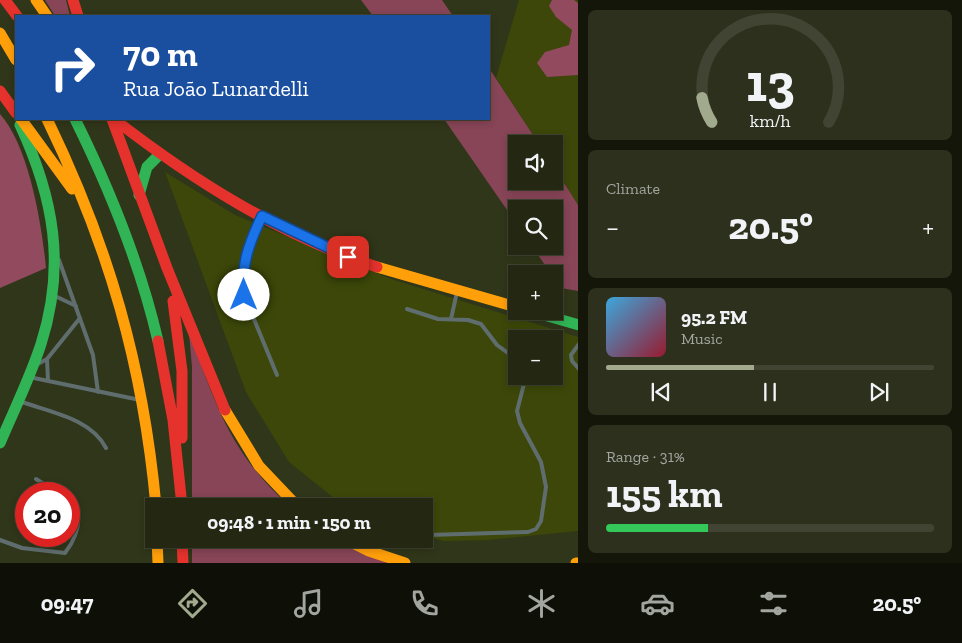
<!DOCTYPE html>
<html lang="en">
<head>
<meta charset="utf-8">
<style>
	body { margin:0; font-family:"Zilla Slab",serif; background:#2c301c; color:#f1f3f6; height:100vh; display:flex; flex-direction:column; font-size:19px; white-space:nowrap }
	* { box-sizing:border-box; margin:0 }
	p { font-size:16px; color:#a3a6a0 }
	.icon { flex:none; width:28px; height:28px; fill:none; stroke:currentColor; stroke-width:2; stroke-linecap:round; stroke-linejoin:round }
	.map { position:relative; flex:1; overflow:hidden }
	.panel { display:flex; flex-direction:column; gap:10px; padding:10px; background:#14160a; width:384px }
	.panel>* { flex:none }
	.guide { position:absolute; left:15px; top:15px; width:475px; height:105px; border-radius:0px; box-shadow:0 2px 8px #0003,0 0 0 1px #414433; background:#1a4fa0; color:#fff; overflow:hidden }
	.buttons { position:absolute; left:508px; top:135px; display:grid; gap:10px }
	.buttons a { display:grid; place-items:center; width:55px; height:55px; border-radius:0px; background:#242813; box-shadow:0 2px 8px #0003,0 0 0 1px #414433; font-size:25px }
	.speed { position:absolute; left:15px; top:482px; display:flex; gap:10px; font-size:25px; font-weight:700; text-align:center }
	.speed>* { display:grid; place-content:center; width:65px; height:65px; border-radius:50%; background:#242813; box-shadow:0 2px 8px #0003,0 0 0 1px #414433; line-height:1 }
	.speed .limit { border:8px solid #d22; background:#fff; color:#111 }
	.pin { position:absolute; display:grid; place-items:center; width:42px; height:42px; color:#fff; margin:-21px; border-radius:10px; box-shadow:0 2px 8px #0006 }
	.me { position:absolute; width:55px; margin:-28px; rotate:0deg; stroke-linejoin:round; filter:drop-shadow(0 0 4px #0008) }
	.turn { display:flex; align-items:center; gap:18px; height:105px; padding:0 25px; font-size:22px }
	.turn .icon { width:65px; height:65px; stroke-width:2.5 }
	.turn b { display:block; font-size:35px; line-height:42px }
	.big { font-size:38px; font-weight:700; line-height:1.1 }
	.panel .widget { flex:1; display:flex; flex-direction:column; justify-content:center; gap:8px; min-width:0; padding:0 18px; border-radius:8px; background:#2c301c }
	.panel .dial { align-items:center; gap:0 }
	.dial svg { height:130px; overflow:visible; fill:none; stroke:#414433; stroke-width:7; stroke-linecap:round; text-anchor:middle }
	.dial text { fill:#f1f3f6; stroke:none }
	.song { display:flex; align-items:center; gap:15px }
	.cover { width:60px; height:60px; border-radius:8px; background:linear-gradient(135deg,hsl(200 70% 55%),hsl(350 70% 35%)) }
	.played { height:5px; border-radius:2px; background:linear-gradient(90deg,#a2aa8d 45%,#414433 45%) }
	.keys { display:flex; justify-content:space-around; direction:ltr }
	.heat { display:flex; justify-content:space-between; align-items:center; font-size:28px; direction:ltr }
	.charge { height:8px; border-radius:4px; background:linear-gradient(90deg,#34c759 31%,#414433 0) }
	.trip { position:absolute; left:145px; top:498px; width:288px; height:50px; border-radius:0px; background:#242813; box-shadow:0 2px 8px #0003,0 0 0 1px #414433; font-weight:700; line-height:50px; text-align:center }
	.menu { display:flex; height:80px; justify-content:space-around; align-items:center; background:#0e1008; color:#a3a6a0 }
	.menu .icon { width:35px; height:35px }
	.menu .current { color:#a2aa8d }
	.menu b { font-size:22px; color:#f1f3f6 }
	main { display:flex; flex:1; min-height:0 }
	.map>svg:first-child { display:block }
	.built { fill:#3c4709; fill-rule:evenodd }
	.green { fill:#874557 }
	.forest { fill:#914a5e }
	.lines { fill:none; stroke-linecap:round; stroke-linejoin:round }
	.lane { stroke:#5f6d6e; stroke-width:4 }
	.fast { stroke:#30b455; stroke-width:11 }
	.slow { stroke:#ff9f0a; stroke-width:11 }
	.jam { stroke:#e5322d; stroke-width:11 }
	.route-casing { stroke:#114b97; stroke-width:12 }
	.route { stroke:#1a73e8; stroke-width:9 }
</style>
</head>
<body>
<main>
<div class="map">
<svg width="579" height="563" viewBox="0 0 579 563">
	<rect width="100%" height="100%" fill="#303619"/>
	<!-- built -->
	<path class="built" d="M519,0h59v205l-24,-38v-23h-15l-43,-66z
		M165,172l70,43 156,64 187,58v194l-90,9 -44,1 -20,-5v-30h-80l-55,-44 -43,-70zM516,339h38v37h-38z"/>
	<!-- green -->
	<path class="green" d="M45,0h21l4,16h-15z
		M361,0h81l11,16h-80z
		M489,68l50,76h-23v37h38v-14l24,38v86l-17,-3 -7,-14h-3l-19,-28h22v-37h-38v14l-72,-104h45z
		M189,333c27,71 41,121 101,173h-98v-139z
		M192,539h144l51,24h-195z"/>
	<!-- forest -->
	<path class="forest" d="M552,0h22l4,3v72l-31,2 -10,-14 8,-11 24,-7 3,-15 -16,-13 -7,-11z
		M0,114c29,32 42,111 46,154l-46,20z"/>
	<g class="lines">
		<!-- lane -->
		<path class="lane" d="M260,220c-12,25 -19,46 -16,75l33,80
			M59,260l34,95 5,37
			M55,296l21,10
			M407,309l31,10 30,1 13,4 16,21 19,14
			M451,319l6,-27
			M579,344l-8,11 1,6 7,8
			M47,359l1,22
			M36,365l11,-6 33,-41
			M29,377l111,23
			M19,401c30,11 72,17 87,47
			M36,479l24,15
			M429,535l99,-3 8,-3 5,-8 5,-34 -5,-25 -21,-39 -3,-12 9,-35
			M0,540l22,8 43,5c11,-14 16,-31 12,-49l-8,-5"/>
		<!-- fast -->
		<path class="fast" d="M75,119c35,71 65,144 83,222
			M139,195l8,-28 13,-13
			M530,311l49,14
			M0,443c14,-33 30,-65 41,-99 25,-78 13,-146 -21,-219"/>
		<!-- slow -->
		<path class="slow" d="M36,0l11,16
			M0,33l16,27
			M21,119l51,70
			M47,119c62,128 96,246 109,387
			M377,267l139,40
			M225,410l34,56 38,40
			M157,539l1,24
			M345,539l24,12 36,12
			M576,563h3"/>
		<!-- jam -->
		<path class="jam" d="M5,0l12,16
			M73,0l5,16
			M0,91l16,22
			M112,119l55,149 58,142
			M114,119c80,62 166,116 263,148
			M173,301l9,70v67
			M158,341l15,79 9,86
			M182,539l1,24"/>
	</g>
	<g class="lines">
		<!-- route casing -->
		<g class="route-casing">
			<path id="route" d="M244,295c-3,-31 5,-52 18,-79l86,41"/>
		</g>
		<!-- route -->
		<use href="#route" class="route"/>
	</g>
</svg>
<div class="buttons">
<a><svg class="icon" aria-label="sound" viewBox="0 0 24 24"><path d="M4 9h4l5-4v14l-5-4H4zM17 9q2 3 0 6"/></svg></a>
<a><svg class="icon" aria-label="search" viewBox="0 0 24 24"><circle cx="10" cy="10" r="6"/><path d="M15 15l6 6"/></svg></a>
<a>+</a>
<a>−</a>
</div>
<div class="speed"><div class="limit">20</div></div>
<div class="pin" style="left:348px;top:257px;background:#d93025"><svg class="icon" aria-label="arrive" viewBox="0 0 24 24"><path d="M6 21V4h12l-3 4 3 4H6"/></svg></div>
<svg class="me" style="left:244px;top:295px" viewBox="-20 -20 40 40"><circle r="19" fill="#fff"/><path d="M0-13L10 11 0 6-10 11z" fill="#1a73e8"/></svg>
<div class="trip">09:48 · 1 min · 150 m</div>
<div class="guide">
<div class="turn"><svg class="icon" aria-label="right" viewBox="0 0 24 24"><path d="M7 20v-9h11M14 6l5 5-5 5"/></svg><div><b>70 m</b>Rua João Lunardelli</div></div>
</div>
</div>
<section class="panel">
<div class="widget dial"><svg viewBox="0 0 100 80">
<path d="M14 69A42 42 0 1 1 86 69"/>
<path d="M14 69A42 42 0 0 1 8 54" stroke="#a2aa8d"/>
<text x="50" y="56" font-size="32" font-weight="700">13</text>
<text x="50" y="72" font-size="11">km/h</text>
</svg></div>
<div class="widget"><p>Climate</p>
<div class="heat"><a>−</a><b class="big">20.5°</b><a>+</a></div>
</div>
<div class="widget">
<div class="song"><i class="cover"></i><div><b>95.2 FM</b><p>Music</p></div></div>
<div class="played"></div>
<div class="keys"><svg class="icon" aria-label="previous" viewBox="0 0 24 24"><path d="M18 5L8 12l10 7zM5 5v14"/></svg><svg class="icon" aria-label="pause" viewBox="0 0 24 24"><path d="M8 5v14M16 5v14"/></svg><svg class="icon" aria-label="next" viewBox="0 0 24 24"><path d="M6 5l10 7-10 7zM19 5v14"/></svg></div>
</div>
<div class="widget"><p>Range · 31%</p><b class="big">155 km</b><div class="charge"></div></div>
</section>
</main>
<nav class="menu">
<b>09:47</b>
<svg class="icon current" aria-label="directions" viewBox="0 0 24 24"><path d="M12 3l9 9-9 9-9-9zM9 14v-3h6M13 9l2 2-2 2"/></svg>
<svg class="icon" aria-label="music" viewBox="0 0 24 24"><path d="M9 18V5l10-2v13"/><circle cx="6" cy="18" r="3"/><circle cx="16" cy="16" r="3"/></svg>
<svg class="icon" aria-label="phone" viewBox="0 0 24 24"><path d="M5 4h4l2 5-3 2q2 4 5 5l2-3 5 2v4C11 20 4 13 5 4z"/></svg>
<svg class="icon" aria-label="climate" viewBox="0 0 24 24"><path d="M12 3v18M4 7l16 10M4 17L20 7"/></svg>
<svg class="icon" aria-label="car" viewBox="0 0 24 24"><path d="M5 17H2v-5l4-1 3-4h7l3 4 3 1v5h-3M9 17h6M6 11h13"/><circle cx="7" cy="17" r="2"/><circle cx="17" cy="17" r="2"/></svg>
<svg class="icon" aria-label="filters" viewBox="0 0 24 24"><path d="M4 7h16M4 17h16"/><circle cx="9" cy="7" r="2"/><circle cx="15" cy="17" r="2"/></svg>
<b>20.5°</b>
</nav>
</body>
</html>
